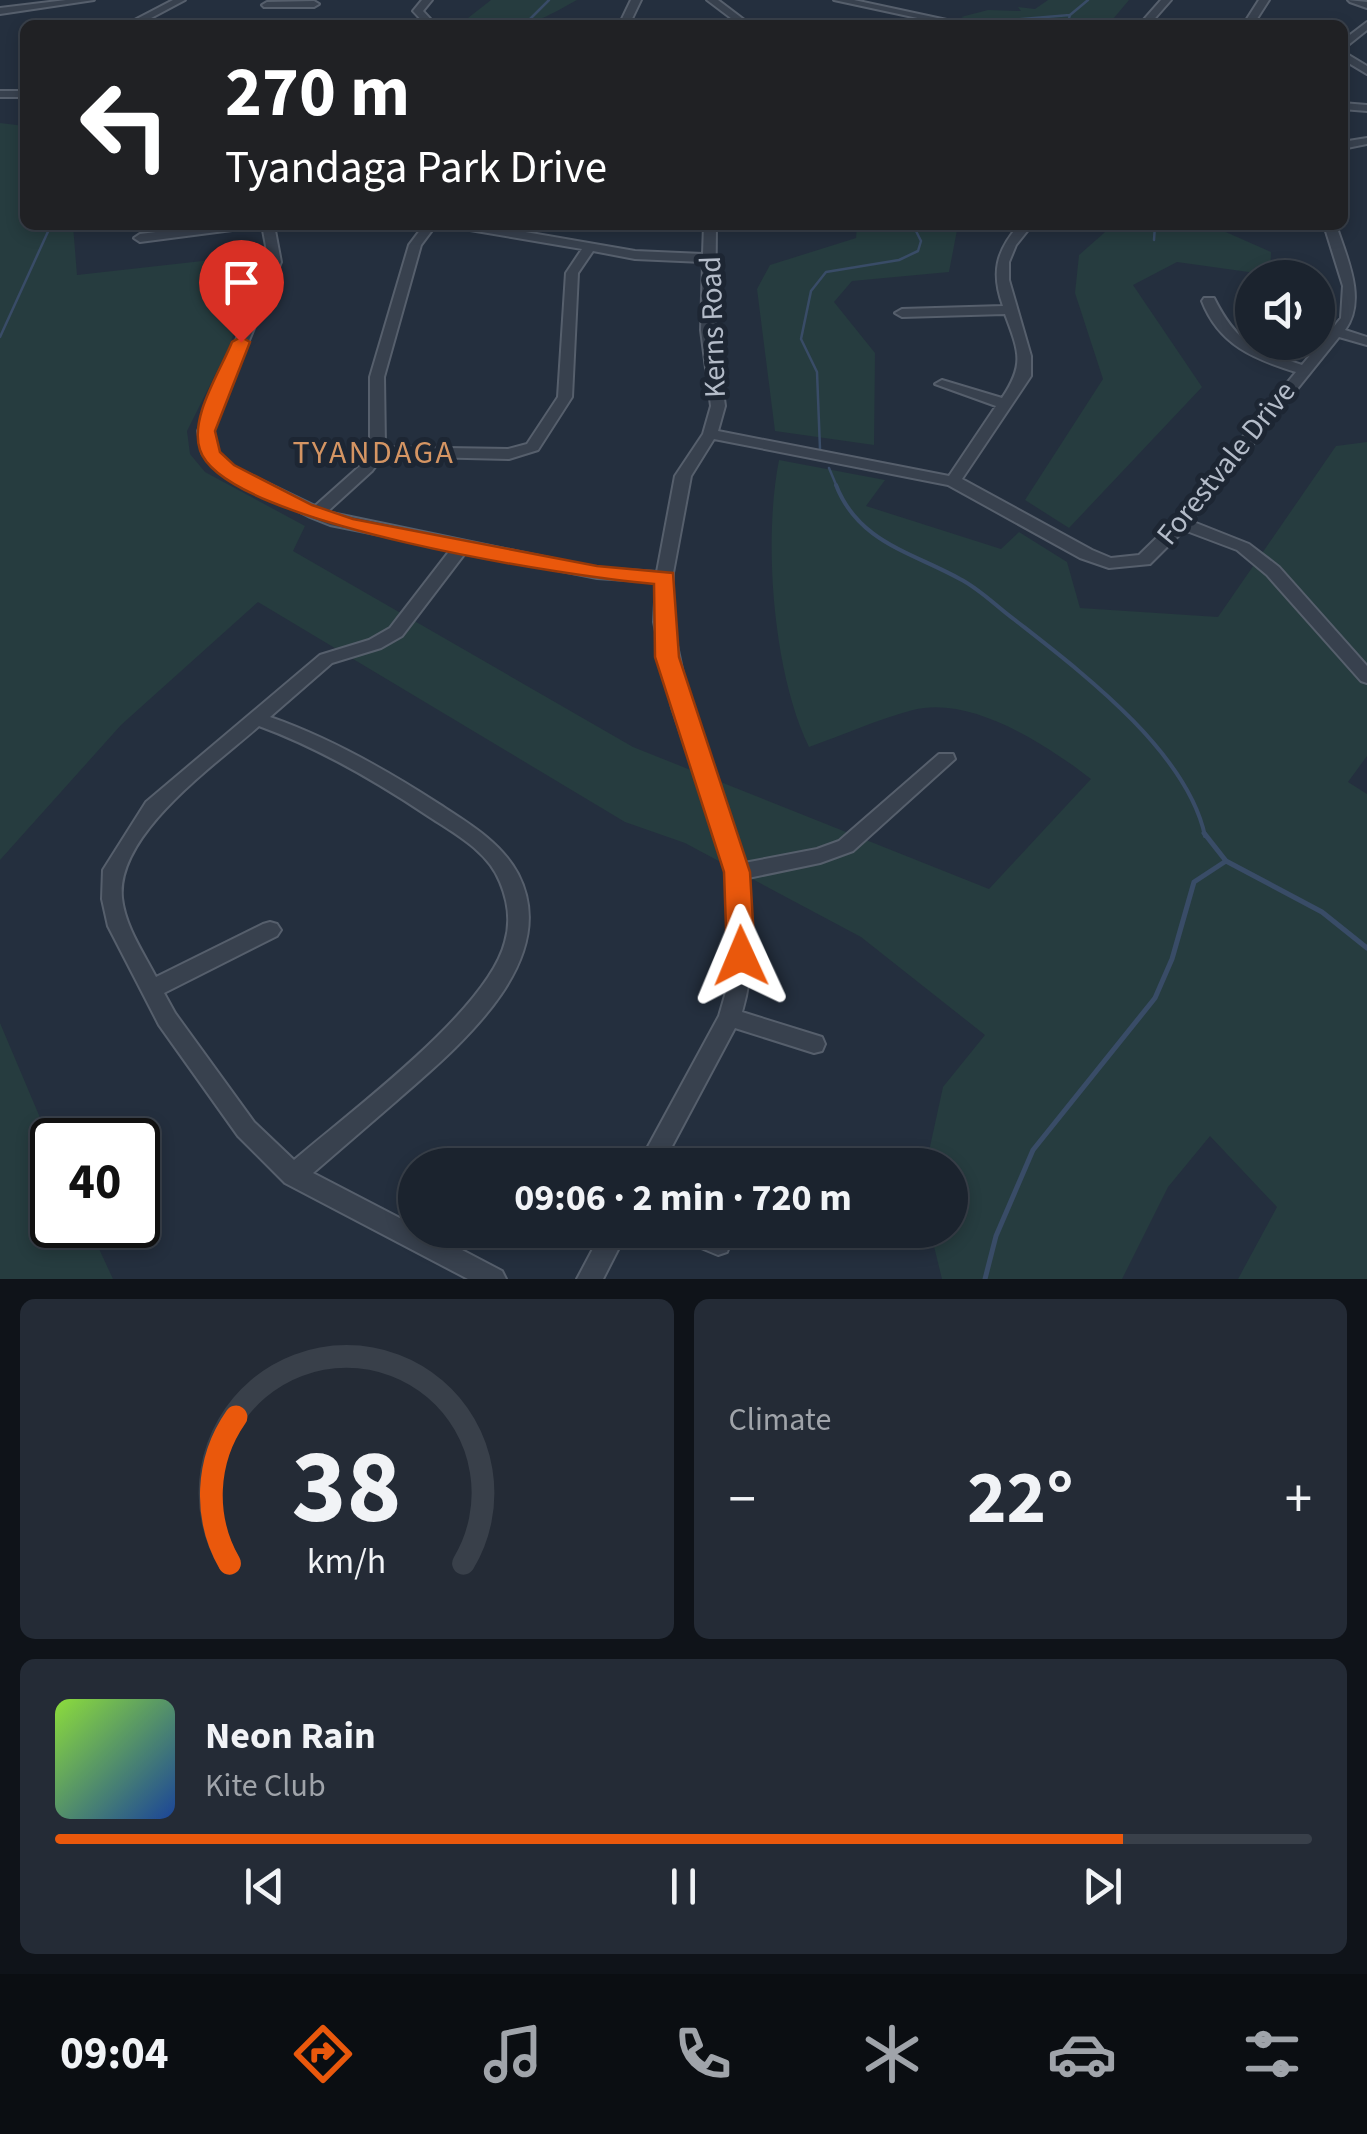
<!DOCTYPE html>
<html lang="en">
<head>
<meta charset="utf-8">
<style>
	body { margin:0; font-family:"Source Sans 3",sans-serif; background:#242b36; color:#f1f3f6; height:100vh; display:flex; flex-direction:column; font-size:38px; white-space:nowrap }
	* { box-sizing:border-box; margin:0 }
	p { font-size:32px; color:#a0a4aa }
	.icon { flex:none; width:55px; height:55px; fill:none; stroke:currentColor; stroke-width:2; stroke-linecap:round; stroke-linejoin:round }
	.map { position:relative; height:1279px; overflow:hidden }
	.drawer { display:flex; flex-direction:column; gap:20px; padding:20px; background:#0f1319; flex:1 }
	.drawer>* { flex:none }
	.top-card { position:absolute; left:20px; top:20px; width:1328px; height:210px; border-radius:15px; box-shadow:0 5px 15px #0003,0 0 0 2px #39404a; background:#202124; color:#fff; overflow:hidden }
	.controls { position:absolute; left:1235px; top:260px; display:grid; gap:20px }
	.controls a { display:grid; place-items:center; width:100px; height:100px; border-radius:50%; background:#1b232e; box-shadow:0 5px 15px #0003,0 0 0 2px #39404a; font-size:50px }
	.speed { position:absolute; left:30px; top:1118px; display:flex; gap:20px; font-size:50px; font-weight:700; text-align:center }
	.speed>* { display:grid; place-content:center; width:130px; height:130px; border-radius:50%; background:#1b232e; box-shadow:0 5px 15px #0003,0 0 0 2px #39404a; line-height:1 }
	.speed .limit { border:5px solid #111; border-radius:15px; background:#fff; color:#111 }
	.pin { position:absolute; display:grid; place-items:center; width:85px; height:85px; color:#fff; margin:-102px -42px; border-radius:50% 50% 50% 0; rotate:-45deg; box-shadow:0 0 10px #0007 }
	.pin .icon { rotate:45deg }
	.me { position:absolute; width:110px; margin:-55px; rotate:359deg; stroke-linejoin:round; filter:drop-shadow(0 0 8px #0008) }
	.turn { display:flex; align-items:center; gap:35px; height:210px; padding:0 40px; font-size:45px }
	.turn .icon { width:130px; height:130px; stroke-width:2.5 }
	.turn b { display:block; font-size:70px; line-height:85px }
	.big { font-size:75px; font-weight:700; line-height:1.1 }
	.drawer .card { flex:1; display:flex; flex-direction:column; justify-content:center; gap:15px; min-width:0; padding:0 35px; border-radius:15px; background:#242b36 }
	.drawer .dial { align-items:center; gap:0 }
	.dial svg { height:260px; overflow:visible; fill:none; stroke:#39404a; stroke-width:7; stroke-linecap:round; text-anchor:middle }
	.dial text { fill:#f1f3f6; stroke:none }
	.song { display:flex; align-items:center; gap:30px }
	.cover { width:120px; height:120px; border-radius:15px; background:linear-gradient(135deg,hsl(90 70% 55%),hsl(220 70% 35%)) }
	.played { height:10px; border-radius:5px; background:linear-gradient(90deg,#ea580c 85%,#39404a 85%) }
	.keys { display:flex; justify-content:space-around; direction:ltr }
	.heat { display:flex; justify-content:space-between; align-items:center; font-size:55px; direction:ltr }
	.drawer .tiles { flex:1; display:grid; gap:20px; grid-template-columns:1fr 1fr }
	.card:last-child { grid-column:span 2 }
	.trip { position:absolute; left:398px; top:1148px; width:570px; height:100px; border-radius:50px; background:#1b232e; box-shadow:0 5px 15px #0003,0 0 0 2px #39404a; font-weight:700; line-height:100px; text-align:center }
	.tabs { display:flex; height:160px; justify-content:space-around; align-items:center; background:#0b0e12; color:#a0a4aa }
	.tabs .icon { width:70px; height:70px }
	.tabs .current { color:#ea580c }
	.tabs b { font-size:45px; color:#f1f3f6 }
	.map>svg:first-child { display:block }
	.green { fill:#263c3f }
	.lines { fill:none; stroke-linecap:round; stroke-linejoin:round }
	.stream-far2 { stroke:#394c67; stroke-width:2.5 }
	.stream-far1 { stroke:#394c67; stroke-width:4 }
	.stream { stroke:#394c67; stroke-width:5 }
	.minor-casing { stroke:#565f6c; stroke-width:4 }
	.minor { fill:#38414e; fill-rule:evenodd }
	.route { fill:#ea580c; stroke:#983908; stroke-width:2.5 }
	.labels { text-anchor:middle; dominant-baseline:central; stroke-width:10; stroke-linejoin:round; paint-order:stroke }
	.street-label { font-size:30px; fill:#b4bcc9; stroke:#1d2633 }
	.neighbourhood-label { font-size:32px; letter-spacing:2.5px; fill:#d59563; stroke:#1d2633 }
</style>
</head>
<body>
<div class="map">
<svg width="1367" height="1279" viewBox="0 0 1367 1279">
	<rect width="100%" height="100%" fill="#242f3e"/>
	<!-- green -->
	<path class="green" d="M491,0h86c-38,21 -65,38 -109,18z
		M1048,0h81l-21,25h-128l-19,-8 27,-7 33,1 -3,-4 17,2z
		M0,123l25,3v99h48l4,50 189,-21 -39,97 -40,80 3,23 15,18 100,54 -12,25 340,196 356,142 102,-110c-44,-34 -120,-84 -178,-69 -35,9 -70,25 -104,37 -36,-74 -46,-206 -30,-287l106,20 -19,26 135,43 18,-17 48,30 13,46 138,9 118,-171 31,-4v314l-19,26 19,12v485h-129l39,-72 -67,-71 -42,51 -46,92h-180l-12,-49h20v-65h-24l17,-78 42,-52 -124,-98 -176,-94 -60,-21 -367,-220 -137,123 -121,135z
		M857,225h101l-9,47 -97,9 -18,21 41,51 -1,92 -99,-14 -18,-142 13,-24 86,-27z
		M1113,225h97l61,27 -1,23 -93,-13 -44,23 69,102 -133,141 -44,-28 78,-121 -28,-86 4,-38z
		M0,1023l52,123v79h36l25,54h-113z"/>
	<g class="lines">
		<!-- stream-far2 -->
		<path class="stream-far2" d="M1070,15l18,-15
			M964,24l106,-9
			M524,25l25,-25
			M1067,25l3,-10
			M1154,240l1,-15
			M0,337l51,-112
			M820,449l-3,-77 -16,-33 10,-48 15,-19 73,-12 19,-9 3,-10 -8,-16
			M829,468l8,19"/>
		<!-- stream-far1 -->
		<path class="stream-far1" d="M836,485c22,57 75,67 124,94 20,10 37,28 55,41 65,51 172,131 190,216"/>
		<!-- stream -->
		<path class="stream" d="M1204,833l22,28 96,51 45,36
			M985,1279l11,-43 37,-86 122,-152 17,-39 22,-77 32,-21"/>
		<!-- minor casing -->
		<g class="minor-casing">
			<path id="minor" d="M66,0h28l-94,14v-6z
				M173,0h12l-47,25h-13z
				M422,0h10l-9,11 13,14h-10l-13,-14z
				M631,0h10l-12,25h-10z
				M707,0h11l33,25h-11z
				M834,0h20l116,25h-20z
				M1161,0h10l-22,25h-10z
				M1259,0h10l-16,25h-10z
				M1348,0l19,2v6l-17,-6z
				M267,2l47,-1 5,3 -5,3h-50l-2,-2z
				M1367,22v8l-25,20v-9z
				M1342,51l25,15v8l-25,-15z
				M0,91h25v6h-25z
				M1342,103l25,2v6l-25,-2z
				M1367,138v6l-25,5v-7z
				M211,225h35l-6,4 -100,13 -6,-4 6,-4z
				M262,225h12l7,37 -69,169 5,21 15,14 83,40 46,-41 9,-14v-74l39,-132 15,-20h12l-15,20 -37,132 1,70 123,2 19,-5 31,-47 8,-124 16,-24 -118,-20 -6,-4h27l150,26 68,3 1,-29h12l-1,105 10,76 -7,25 231,45 47,-70 -61,-22 7,-4 60,18c23,-34 17,-46 3,-84l-103,3 -7,-4 7,-4 101,-3c-12,-33 -7,-55 16,-81h13l-16,20 -7,17v18l22,76v20l-69,103 130,71 19,8 28,-3 36,-35 121,-148c-42,-13 -77,-27 -94,-71l2,-3h10c23,46 41,52 88,67l39,-47 2,-32 -19,-61h12c11,33 31,75 9,105l22,7v8l-28,-8 -148,184 58,23 30,23 88,99v17l-6,-2 -94,-106 -30,-25 -53,-20 -34,34 -41,4 -29,-10 -132,-73 -234,-46 -23,37 -18,97 -1,49 18,85 54,156 73,-14 22,-8 100,-87h14l2,5 -102,92 -33,12 -72,15c5,46 7,89 -6,134l80,25 3,7 -3,7 -8,2 -79,-25 -73,137h-24l81,-149 9,-31 4,-59 -5,-54 -55,-165 -18,-85 2,-40 -59,-4 -131,-26 -64,84 -21,12 -49,15 -62,54c60,21 115,52 169,87 29,19 62,38 79,70 46,89 -65,177 -124,229 -27,23 -54,47 -81,70l102,53v4h9l78,41 4,8h-38l-183,-96 -47,-47 -79,-111 -51,-99 -6,-27 1,-29 43,-68 174,-147 49,-15 21,-12 61,-79 -121,-24 -20,-8 -88,-45 -20,-19 -4,-22 71,-169zM593,251l42,8 68,3 -2,68 10,76 -8,28 -28,42 -18,96 -60,-4 -270,-56 45,-41 11,-15 126,3 29,-9 34,-53 6,-124zM259,726c60,22 115,54 169,90 26,17 60,35 72,66 8,19 11,40 5,60 -17,68 -155,170 -211,218l-40,-38 -79,-109 -11,-20 113,-57 4,-6 -4,-6 -7,-2 -7,2 -107,53c-13,-25 -31,-51 -34,-79 -6,-64 93,-133 137,-172z
				M603,1230h25l-25,49h-26z
				M674,1230h39l14,6 3,8 -3,8 -9,3 -41,-17z"/>
		</g>
		<!-- minor -->
		<use href="#minor" class="minor"/>
	</g>
	<!-- route -->
	<path class="route" d="M241,337l9,5 -35,89 5,21 14,13 78,40 41,14 244,47 76,7 6,84 71,215 5,84 -4,7h-20l-4,-7 -3,-84 -69,-215 -1,-73c-76,-6 -430,-59 -454,-134 -11,-32 20,-78 32,-108z"/>
	<g class="labels">
		<!-- street labels -->
		<g class="street-label">
			<text transform="translate(713 327) rotate(-92)">Kerns Road</text>
			<text transform="translate(1226 463) rotate(-51)">Forestvale Drive</text>
		</g>
		<!-- neighbourhood labels -->
		<g class="neighbourhood-label">
			<text x="374" y="453">TYANDAGA</text>
		</g>
	</g>
</svg>
<div class="controls">
<a><svg class="icon" aria-label="sound" viewBox="0 0 24 24"><path d="M4 9h4l5-4v14l-5-4H4zM17 9q2 3 0 6"/></svg></a>
</div>
<div class="speed"><div class="limit">40</div></div>
<div class="pin" style="left:241px;top:342px;background:#d93025"><svg class="icon" aria-label="arrive" viewBox="0 0 24 24"><path d="M6 21V4h12l-3 4 3 4H6"/></svg></div>
<svg class="me" style="left:741px;top:956px" viewBox="-20 -20 40 40"><path d="M0-17L14 15 0 8-14 15z" fill="#ea580c" stroke="#fff" stroke-width="4"/></svg>
<div class="trip">09:06 · 2 min · 720 m</div>
<div class="top-card">
<div class="turn"><svg class="icon" aria-label="left" viewBox="0 0 24 24"><path d="M17 20v-9H6M10 6l-5 5 5 5"/></svg><div><b>270 m</b>Tyandaga Park Drive</div></div>
</div>
</div>
<section class="drawer">
<div class="tiles">
<div class="card dial"><svg viewBox="0 0 100 80">
<path d="M14 69A42 42 0 1 1 86 69"/>
<path d="M14 69A42 42 0 0 1 16 24" stroke="#ea580c"/>
<text x="50" y="56" font-size="32" font-weight="700">38</text>
<text x="50" y="72" font-size="11">km/h</text>
</svg></div>
<div class="card"><p>Climate</p>
<div class="heat"><a>−</a><b class="big">22°</b><a>+</a></div>
</div>
<div class="card">
<div class="song"><i class="cover"></i><div><b>Neon Rain</b><p>Kite Club</p></div></div>
<div class="played"></div>
<div class="keys"><svg class="icon" aria-label="previous" viewBox="0 0 24 24"><path d="M18 5L8 12l10 7zM5 5v14"/></svg><svg class="icon" aria-label="pause" viewBox="0 0 24 24"><path d="M8 5v14M16 5v14"/></svg><svg class="icon" aria-label="next" viewBox="0 0 24 24"><path d="M6 5l10 7-10 7zM19 5v14"/></svg></div>
</div>
</div>
</section>
<nav class="tabs">
<b>09:04</b>
<svg class="icon current" aria-label="directions" viewBox="0 0 24 24"><path d="M12 3l9 9-9 9-9-9zM9 14v-3h6M13 9l2 2-2 2"/></svg>
<svg class="icon" aria-label="music" viewBox="0 0 24 24"><path d="M9 18V5l10-2v13"/><circle cx="6" cy="18" r="3"/><circle cx="16" cy="16" r="3"/></svg>
<svg class="icon" aria-label="phone" viewBox="0 0 24 24"><path d="M5 4h4l2 5-3 2q2 4 5 5l2-3 5 2v4C11 20 4 13 5 4z"/></svg>
<svg class="icon" aria-label="climate" viewBox="0 0 24 24"><path d="M12 3v18M4 7l16 10M4 17L20 7"/></svg>
<svg class="icon" aria-label="car" viewBox="0 0 24 24"><path d="M5 17H2v-5l4-1 3-4h7l3 4 3 1v5h-3M9 17h6M6 11h13"/><circle cx="7" cy="17" r="2"/><circle cx="17" cy="17" r="2"/></svg>
<svg class="icon" aria-label="filters" viewBox="0 0 24 24"><path d="M4 7h16M4 17h16"/><circle cx="9" cy="7" r="2"/><circle cx="15" cy="17" r="2"/></svg>
</nav>
</body>
</html>
